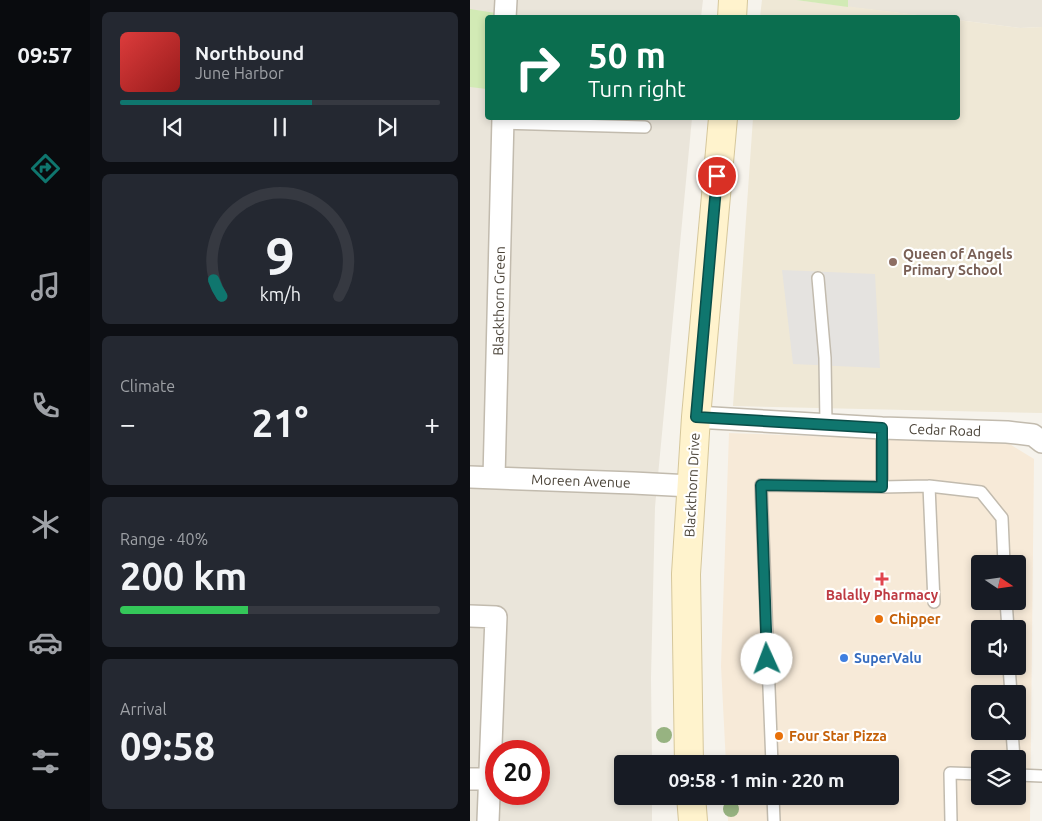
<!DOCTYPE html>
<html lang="en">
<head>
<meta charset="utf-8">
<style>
	body { margin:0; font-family:Ubuntu,sans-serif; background:#242831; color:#f1f3f6; height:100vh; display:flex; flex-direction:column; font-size:19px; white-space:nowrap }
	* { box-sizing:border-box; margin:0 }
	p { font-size:16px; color:#9ea1a6 }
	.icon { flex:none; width:28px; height:28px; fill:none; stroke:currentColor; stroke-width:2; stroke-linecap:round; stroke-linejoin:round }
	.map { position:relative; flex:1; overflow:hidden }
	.side { display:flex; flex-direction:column; gap:12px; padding:12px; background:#0d0f14; width:380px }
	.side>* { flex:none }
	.hud { position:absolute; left:15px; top:15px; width:475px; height:105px; border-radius:5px; box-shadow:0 2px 8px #0003; background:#0b6e4f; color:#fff; overflow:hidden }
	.needle { width:32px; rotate:103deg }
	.controls { position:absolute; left:501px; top:555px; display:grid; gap:10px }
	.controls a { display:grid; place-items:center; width:55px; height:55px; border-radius:5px; background:#171b24; box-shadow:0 2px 8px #0003; font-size:25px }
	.speed { position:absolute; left:15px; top:740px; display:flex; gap:10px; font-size:25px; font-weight:700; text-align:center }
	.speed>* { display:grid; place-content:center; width:65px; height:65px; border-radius:50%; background:#171b24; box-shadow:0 2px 8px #0003; line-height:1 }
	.speed .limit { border:8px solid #d22; background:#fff; color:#111 }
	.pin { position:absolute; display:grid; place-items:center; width:42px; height:42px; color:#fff; margin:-21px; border:2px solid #fff; border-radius:50%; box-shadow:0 1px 5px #0007 }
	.me { position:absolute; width:55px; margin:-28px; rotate:358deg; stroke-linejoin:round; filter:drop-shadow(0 0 4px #0008) }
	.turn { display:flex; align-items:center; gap:18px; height:105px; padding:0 20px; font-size:22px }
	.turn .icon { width:65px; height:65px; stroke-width:2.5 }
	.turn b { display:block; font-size:35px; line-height:42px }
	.big { font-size:38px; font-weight:700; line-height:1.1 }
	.side .card { flex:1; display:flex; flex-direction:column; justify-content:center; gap:8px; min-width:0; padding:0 18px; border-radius:8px; background:#242831 }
	.side .dial { align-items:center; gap:0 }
	.dial svg { height:130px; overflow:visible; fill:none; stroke:#363941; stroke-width:7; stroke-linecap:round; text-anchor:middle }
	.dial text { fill:#f1f3f6; stroke:none }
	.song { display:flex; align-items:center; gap:15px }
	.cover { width:60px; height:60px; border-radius:8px; background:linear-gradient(135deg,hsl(0 70% 55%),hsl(0 70% 35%)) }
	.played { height:5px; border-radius:2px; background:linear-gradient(90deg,#0f766e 60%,#363941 60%) }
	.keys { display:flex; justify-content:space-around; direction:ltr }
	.heat { display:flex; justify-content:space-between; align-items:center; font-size:28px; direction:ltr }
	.charge { height:8px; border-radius:4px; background:linear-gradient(90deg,#34c759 40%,#363941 0) }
	.trip { position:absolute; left:144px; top:755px; width:285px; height:50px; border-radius:5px; background:#171b24; box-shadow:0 2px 8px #0003; font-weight:700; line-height:50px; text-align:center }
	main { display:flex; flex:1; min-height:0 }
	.dock { display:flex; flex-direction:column; width:90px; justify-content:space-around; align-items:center; background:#090b0e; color:#9ea1a6 }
	.dock .icon { width:35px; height:35px }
	.dock .selected { color:#0f766e }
	.dock b { font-size:22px; color:#f1f3f6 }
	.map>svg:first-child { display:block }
	.residential { fill:#eae5da; fill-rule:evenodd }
	.commercial { fill:#f7ead8; fill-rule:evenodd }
	.education { fill:#efe8d6 }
	.green { fill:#d2eab5 }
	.parking { fill:#e5e3e0 }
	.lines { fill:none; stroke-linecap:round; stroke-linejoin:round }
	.lane-casing { stroke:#c2bbae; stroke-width:14 }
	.street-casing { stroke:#c2bbae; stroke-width:24 }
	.secondary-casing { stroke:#d6c79b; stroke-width:30 }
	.lane { stroke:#fff; stroke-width:11 }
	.street { stroke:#fff; stroke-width:21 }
	.secondary { stroke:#fff3cd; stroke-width:28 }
	.tree { fill:#97b381 }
	.route-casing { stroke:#0a4d48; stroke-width:12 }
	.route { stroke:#0f766e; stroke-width:9 }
	.education-dot { fill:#8d6e63; stroke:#fff; stroke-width:2 }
	.health-dot { fill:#e0444e; stroke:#fff; stroke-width:2 }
	.food-dot { fill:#e8710a; stroke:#fff; stroke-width:2 }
	.shop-dot { fill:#3f7fe0; stroke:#fff; stroke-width:2 }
	.labels { text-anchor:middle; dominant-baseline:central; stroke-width:4.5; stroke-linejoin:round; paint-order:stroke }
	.education-label { font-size:14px; font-weight:bold; fill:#785e54; stroke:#fff; text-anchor:start }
	.street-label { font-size:14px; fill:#4b4439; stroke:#fff }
	.health-label { font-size:14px; font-weight:bold; fill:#be3a42; stroke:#fff }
	.food-label { font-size:14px; font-weight:bold; fill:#c56008; stroke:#fff; text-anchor:start }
	.shop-label { font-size:14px; font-weight:bold; fill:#366cbe; stroke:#fff; text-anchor:start }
</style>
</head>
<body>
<main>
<nav class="dock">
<b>09:57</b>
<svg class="icon selected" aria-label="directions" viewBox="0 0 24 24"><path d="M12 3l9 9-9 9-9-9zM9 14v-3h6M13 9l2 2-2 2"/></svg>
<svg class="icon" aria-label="music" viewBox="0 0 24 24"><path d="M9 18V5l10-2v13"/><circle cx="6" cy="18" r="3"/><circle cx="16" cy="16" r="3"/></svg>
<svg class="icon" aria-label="phone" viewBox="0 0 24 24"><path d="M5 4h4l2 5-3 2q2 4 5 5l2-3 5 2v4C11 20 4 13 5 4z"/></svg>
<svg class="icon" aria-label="climate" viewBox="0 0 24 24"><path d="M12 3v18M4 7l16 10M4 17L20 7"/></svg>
<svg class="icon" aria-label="car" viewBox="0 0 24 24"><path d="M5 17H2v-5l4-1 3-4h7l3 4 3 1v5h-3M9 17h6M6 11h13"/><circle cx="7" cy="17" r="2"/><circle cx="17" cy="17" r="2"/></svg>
<svg class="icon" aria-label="filters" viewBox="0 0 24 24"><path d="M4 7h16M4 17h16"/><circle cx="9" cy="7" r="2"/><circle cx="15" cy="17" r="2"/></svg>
</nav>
<section class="side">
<div class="card">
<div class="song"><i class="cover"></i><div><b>Northbound</b><p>June Harbor</p></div></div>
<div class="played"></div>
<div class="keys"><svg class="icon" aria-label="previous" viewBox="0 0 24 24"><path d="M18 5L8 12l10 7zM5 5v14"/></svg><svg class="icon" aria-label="pause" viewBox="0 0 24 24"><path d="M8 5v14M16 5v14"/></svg><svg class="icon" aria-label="next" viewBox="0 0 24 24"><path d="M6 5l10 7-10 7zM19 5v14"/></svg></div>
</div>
<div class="card dial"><svg viewBox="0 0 100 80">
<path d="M14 69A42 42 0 1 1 86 69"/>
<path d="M14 69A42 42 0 0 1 9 59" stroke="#0f766e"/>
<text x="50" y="56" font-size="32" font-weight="700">9</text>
<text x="50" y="72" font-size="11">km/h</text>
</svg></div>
<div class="card"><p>Climate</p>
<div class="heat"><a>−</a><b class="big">21°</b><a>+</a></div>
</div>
<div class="card"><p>Range · 40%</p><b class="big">200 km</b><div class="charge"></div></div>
<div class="card"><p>Arrival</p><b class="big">09:58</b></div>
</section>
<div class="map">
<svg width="572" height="821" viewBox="0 0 572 821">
	<rect width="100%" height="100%" fill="#f6f3ec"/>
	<!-- residential -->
	<path class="residential" d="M0,0h233l-2,17 -213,1v100h204l-37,389 -4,171 1,86h-30v32h30v25h-182zM26,751h43v43h-43z
		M378,0h194v27l-22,1 -62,-8v-2l-24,-1 -86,-10z"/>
	<!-- commercial -->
	<path class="commercial" d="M259,433l279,10 26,16 -4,362h-302l-1,-25h163v-32h-164l-5,-98zM510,564h38v37h-38zM510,629h38v37h-38zM510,694h38v37h-38zM510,759h38v37h-38z"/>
	<!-- education -->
	<path class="education" d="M292,0h34l138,17h-174z
		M488,20l62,8 22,-1v386l-309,-7 20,-288h205z"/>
	<!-- green -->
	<path class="green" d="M326,0h52v7z
		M0,9l32,5v3l-14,1 -1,71 -17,-2z"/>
	<!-- parking -->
	<path class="parking" d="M312,270l93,4 5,94 -87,-4z"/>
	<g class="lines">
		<!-- lane casing -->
		<g class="lane-casing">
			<path id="lane" d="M33,123l142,4
				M348,278l7,80 1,66
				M412,428v59
				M459,486l5,116
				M536,601l2,28
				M539,666l2,28
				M542,731l2,28
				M302,764l-11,-279 121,2 47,-1 52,6 21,26 2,46
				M548,775l24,1
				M303,796l1,25
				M481,821l-1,-48 30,1"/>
		</g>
		<!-- street casing -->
		<g class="street-casing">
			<path id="street" d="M35,18l1,-18
				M226,417l186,11 125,4 26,3 9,7
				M0,477l163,6 58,3
				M24,478l9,-360
				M0,616l26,1 -8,204
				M0,779h20"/>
		</g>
		<!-- secondary casing -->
		<g class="secondary-casing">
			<path id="secondary" d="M262,18l1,-18
				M219,764l-3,-190 10,-157 27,-299
				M221,796l2,25"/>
		</g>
		<!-- lane -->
		<use href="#lane" class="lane"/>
		<!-- street -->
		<use href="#street" class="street"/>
		<!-- secondary -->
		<use href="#secondary" class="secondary"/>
	</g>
	<!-- trees -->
	<g class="tree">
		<circle cx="194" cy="735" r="8"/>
		<circle cx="261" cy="809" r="8"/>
	</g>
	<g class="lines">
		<!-- route casing -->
		<g class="route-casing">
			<path id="route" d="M247,176l-21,241 186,11v59l-121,-2 6,174"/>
		</g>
		<!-- route -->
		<use href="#route" class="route"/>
	</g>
	<!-- markers -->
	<circle class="education-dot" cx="423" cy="262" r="5"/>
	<path class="health-dot" d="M409.5 571.5h5v5h5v5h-5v5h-5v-5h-5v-5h5z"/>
	<g class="food-dot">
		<circle cx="409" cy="619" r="5"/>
		<circle cx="309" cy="736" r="5"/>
	</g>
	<circle class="shop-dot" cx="374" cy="658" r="5"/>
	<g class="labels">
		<!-- education labels -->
		<g class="education-label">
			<text x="433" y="254">Queen of Angels<tspan x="433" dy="16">Primary School</tspan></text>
		</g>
		<!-- street labels -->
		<g class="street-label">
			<text transform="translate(29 301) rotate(-89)">Blackthorn Green</text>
			<text transform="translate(475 430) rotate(2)">Cedar Road</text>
			<text transform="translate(111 481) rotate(2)">Moreen Avenue</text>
			<text transform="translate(222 485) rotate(-87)">Blackthorn Drive</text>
		</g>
		<!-- health labels -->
		<g class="health-label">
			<text x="412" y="595">Balally Pharmacy</text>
		</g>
		<!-- food labels -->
		<g class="food-label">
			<text x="419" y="619">Chipper</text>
			<text x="319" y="736">Four Star Pizza</text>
		</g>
		<!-- shop labels -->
		<g class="shop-label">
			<text x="384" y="658">SuperValu</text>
		</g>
	</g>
</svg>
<div class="controls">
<a><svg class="needle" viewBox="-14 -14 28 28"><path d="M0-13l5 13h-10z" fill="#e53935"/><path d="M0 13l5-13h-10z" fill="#9ea1a6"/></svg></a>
<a><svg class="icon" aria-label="sound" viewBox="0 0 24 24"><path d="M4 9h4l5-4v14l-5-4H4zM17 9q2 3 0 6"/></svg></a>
<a><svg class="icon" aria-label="search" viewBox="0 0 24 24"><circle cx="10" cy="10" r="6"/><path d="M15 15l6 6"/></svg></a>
<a><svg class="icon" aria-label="layers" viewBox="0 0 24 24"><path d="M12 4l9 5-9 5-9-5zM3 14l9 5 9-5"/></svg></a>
</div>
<div class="speed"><div class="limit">20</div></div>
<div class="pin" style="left:247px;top:176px;background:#d93025"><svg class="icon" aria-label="arrive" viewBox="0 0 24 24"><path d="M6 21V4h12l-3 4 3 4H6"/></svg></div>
<svg class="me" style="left:297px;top:659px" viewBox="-20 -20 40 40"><circle r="19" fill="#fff"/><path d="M0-13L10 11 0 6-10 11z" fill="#0f766e"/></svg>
<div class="trip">09:58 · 1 min · 220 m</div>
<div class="hud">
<div class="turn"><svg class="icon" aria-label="right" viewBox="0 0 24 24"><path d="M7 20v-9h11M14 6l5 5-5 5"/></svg><div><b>50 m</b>Turn right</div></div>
</div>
</div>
</main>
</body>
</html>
